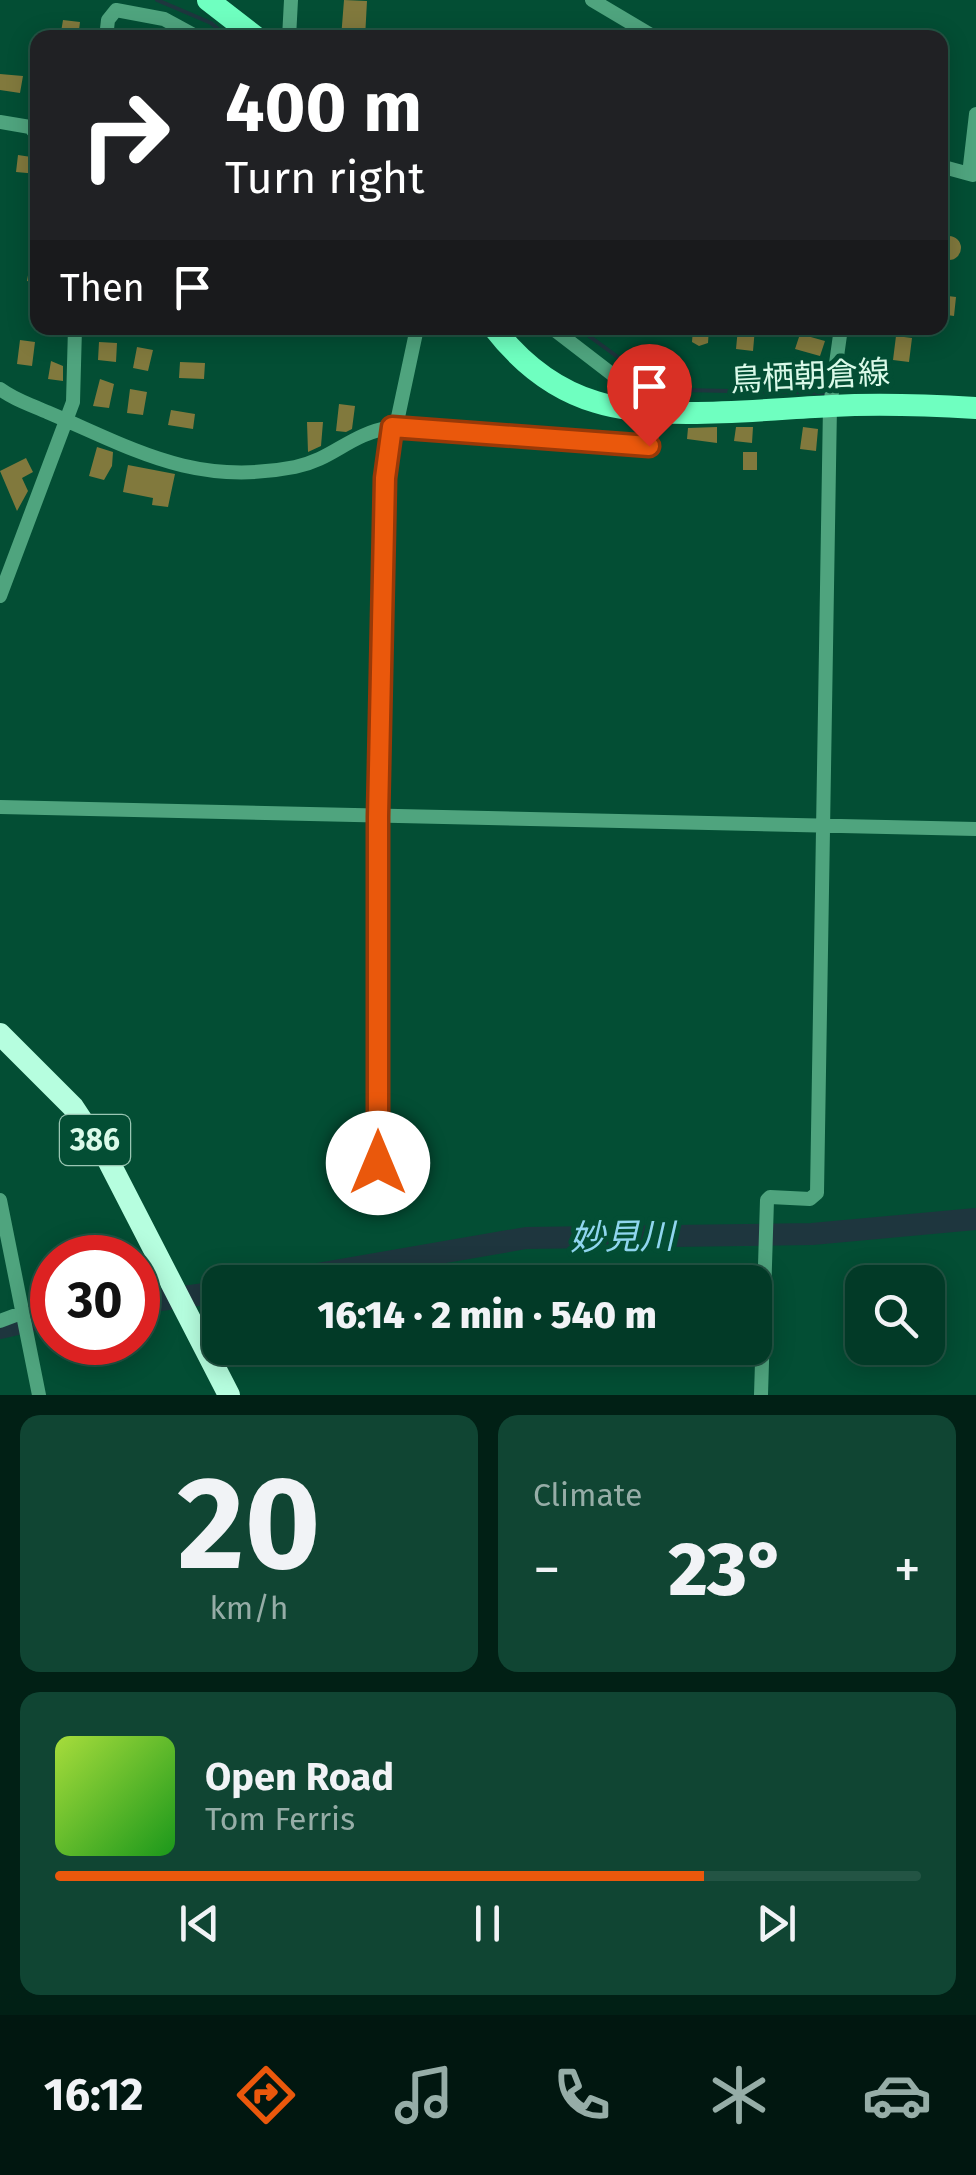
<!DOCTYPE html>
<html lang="en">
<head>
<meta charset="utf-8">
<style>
	body { margin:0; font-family:"Fira Sans","Noto Sans JP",sans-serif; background:#104533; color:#f1f3f6; height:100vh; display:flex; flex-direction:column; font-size:38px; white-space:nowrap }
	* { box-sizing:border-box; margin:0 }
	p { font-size:32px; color:#96ada7 }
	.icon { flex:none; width:55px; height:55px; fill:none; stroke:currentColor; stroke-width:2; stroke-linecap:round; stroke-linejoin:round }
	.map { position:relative; height:1395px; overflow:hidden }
	.panel { display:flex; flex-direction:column; gap:20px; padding:20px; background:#012015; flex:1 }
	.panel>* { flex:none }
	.top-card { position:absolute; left:30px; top:30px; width:918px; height:305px; border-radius:20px; box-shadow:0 5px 25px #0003,0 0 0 2px #235444; background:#202124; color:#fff; overflow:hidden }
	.buttons { position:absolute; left:845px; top:1265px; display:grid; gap:20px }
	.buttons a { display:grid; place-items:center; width:100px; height:100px; border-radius:20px; background:#023a27; box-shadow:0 5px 25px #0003,0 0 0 2px #235444; font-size:50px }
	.speed { position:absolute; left:30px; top:1235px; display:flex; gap:20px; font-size:50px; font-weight:700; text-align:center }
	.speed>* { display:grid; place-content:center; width:130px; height:130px; border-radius:50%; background:#023a27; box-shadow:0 5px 25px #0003,0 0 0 2px #235444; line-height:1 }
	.speed .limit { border:15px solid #d22; background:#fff; color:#111 }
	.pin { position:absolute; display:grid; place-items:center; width:85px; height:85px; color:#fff; margin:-102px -42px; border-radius:50% 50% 50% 0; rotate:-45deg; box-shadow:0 0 10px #0007 }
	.pin .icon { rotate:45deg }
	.me { position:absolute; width:110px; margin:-55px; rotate:0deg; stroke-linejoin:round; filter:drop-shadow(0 0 8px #0008) }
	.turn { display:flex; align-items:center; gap:35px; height:210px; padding:0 30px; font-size:45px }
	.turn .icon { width:130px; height:130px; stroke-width:2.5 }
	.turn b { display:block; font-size:70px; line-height:85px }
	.then { display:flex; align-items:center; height:95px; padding:0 30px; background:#0003; gap:20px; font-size:38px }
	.big { font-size:75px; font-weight:800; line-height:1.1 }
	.panel .card { flex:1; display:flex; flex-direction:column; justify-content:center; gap:15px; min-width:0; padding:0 35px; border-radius:20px; background:#104533 }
	.panel .dial { align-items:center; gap:0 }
	.dial b { font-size:130px; line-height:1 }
	.song { display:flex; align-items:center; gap:30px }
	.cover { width:120px; height:120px; border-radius:15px; background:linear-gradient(135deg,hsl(80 70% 55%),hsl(120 70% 35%)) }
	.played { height:10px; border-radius:5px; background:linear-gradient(90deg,#ea580c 75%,#235444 75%) }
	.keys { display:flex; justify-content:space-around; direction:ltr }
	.heat { display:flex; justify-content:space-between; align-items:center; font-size:55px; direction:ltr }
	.panel .tiles { flex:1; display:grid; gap:20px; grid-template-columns:1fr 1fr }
	.card:last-child { grid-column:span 2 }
	.trip { position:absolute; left:202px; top:1265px; width:570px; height:100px; border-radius:20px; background:#023a27; box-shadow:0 5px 25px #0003,0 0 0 2px #235444; font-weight:800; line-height:100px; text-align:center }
	.dock { display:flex; height:160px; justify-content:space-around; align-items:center; background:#011710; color:#96ada7 }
	.dock .icon { width:70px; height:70px }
	.dock .selected { color:#ea580c }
	.dock b { font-size:45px; color:#f1f3f6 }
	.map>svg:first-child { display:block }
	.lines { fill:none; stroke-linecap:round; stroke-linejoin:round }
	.stream { stroke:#1e363e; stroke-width:4 }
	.river { stroke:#1e363e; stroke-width:22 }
	.building { fill:#81793d }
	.minor { stroke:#4fa47e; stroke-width:14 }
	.primary { stroke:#6fffc0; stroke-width:22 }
	.trunk { stroke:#b6fedf; stroke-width:22 }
	.route-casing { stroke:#983908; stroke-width:25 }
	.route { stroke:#ea580c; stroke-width:18 }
	.labels { text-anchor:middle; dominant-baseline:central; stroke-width:10; stroke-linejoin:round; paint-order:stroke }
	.shield { fill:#034e34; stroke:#9ac6b3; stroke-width:2.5 }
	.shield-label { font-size:30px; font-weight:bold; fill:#dafae9 }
	.street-label { font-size:32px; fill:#dafae9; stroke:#034e34 }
	.water-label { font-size:35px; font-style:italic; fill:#90d6ef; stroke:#034e34 }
</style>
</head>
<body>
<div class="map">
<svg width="976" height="1395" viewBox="0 0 976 1395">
	<rect width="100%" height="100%" fill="#034e34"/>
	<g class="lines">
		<!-- stream -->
		<path class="stream" d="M157,0l54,23 18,15
			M578,328l74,54 31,8 146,3"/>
		<!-- river -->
		<path class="river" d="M271,1282l255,-44 286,-4 164,-15
			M138,1303l82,-11
			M0,1328l52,-12"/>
	</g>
	<!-- building -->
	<path class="building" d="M344,0l23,1 -2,37h-24z
		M63,20l17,2 -2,16h-18z
		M0,74l23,2 -3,17 -20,-3z
		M18,155l20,3v16l-22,-2z
		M937 248a12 12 0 1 1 24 0a12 12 0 1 1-24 0Z
		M32,252l6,1v30l-11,-2z
		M940,295l16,2 -2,19 -14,-2z
		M693,328h16l-1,15 -9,3 -7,-4z
		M738,328h17l-2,23 -17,-2z
		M800,334l25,7 -5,15 -25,-7z
		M896,336l16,2 -3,24 -16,-2z
		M20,340l15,2 -3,24 -15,-2z
		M99,342l18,1 -1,19 -18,-2z
		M137,347l16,3 -5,21 -15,-3z
		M51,361l12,5v15l-15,-2z
		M180,362l25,1 -1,16 -25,-1z
		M100,379l14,5 -5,24 -16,-2z
		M130,389l17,3 -4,23 -16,-2z
		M339,404l16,2 -3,23 -6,3 -10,-1z
		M171,410l24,4 -2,15 -25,-4z
		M307,422h16l-2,24 -13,6z
		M717,427v16l-30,-4 1,-11z
		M736,427h17l-1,16 -18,-2z
		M803,427l15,2 -2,22 -16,-2z
		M97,447l16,5 -1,14 -8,14 -15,-4z
		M743,452h14v18h-14z
		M26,458l7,14 -11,6 6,13 -11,20 -17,-40z
		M128,465l47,9 -7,33 -16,-2 1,-7 -30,-6z"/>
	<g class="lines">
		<!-- minor -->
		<path class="minor" d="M592,0l64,38
			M116,10l48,9 35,19
			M106,38l2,-18 8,-10
			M289,38l2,-38
			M0,122l30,5 8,9
			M940,166l33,9
			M969,174l7,-60
			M552,328l78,60 1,19
			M0,389c18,13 28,14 47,23 87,37 147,75 248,55 39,-8 54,-33 97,-40l257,19 9,-37
			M0,596l73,-194 2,-74
			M0,807l976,22
			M0,1200l39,195
			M379,1201l-2,-384 8,-339 32,-150
			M0,1321l24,-9
			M761,1395l6,-195 3,-3 40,2 7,-6 13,-787 11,-78"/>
		<!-- primary -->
		<path class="primary" d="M208,0l49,38
			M494,328c27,35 59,61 102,74 63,20 169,7 236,4 48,-3 95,-1 144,2"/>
		<!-- trunk -->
		<path class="trunk" d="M0,1034l73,73 35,53 121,235"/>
	</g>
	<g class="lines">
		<!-- route casing -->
		<g class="route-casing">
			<path id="route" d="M378,1163v-346l7,-339 7,-51 257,19"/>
		</g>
		<!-- route -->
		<use href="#route" class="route"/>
	</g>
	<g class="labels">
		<!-- shield labels -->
		<rect class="shield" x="60" y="1115" width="70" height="50" rx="8"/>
		<g class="shield-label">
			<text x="95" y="1140">386</text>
		</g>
		<!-- street labels -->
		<g class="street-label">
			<text transform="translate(810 376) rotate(-3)">鳥栖朝倉線</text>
		</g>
		<!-- water labels -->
		<g class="water-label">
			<text transform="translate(622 1237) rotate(-1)">妙見川</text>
		</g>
	</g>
</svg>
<div class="buttons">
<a><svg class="icon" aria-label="search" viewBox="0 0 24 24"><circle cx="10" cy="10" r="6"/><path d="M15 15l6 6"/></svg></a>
</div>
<div class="speed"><div class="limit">30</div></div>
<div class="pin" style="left:649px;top:446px;background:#d93025"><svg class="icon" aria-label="arrive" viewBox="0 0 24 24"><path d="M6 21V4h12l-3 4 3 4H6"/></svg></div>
<svg class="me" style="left:378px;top:1163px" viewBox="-20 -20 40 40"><circle r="19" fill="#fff"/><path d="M0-13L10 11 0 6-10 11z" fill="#ea580c"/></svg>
<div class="trip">16:14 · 2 min · 540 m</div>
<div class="top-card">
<div class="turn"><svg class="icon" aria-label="right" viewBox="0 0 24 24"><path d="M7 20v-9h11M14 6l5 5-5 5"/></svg><div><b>400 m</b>Turn right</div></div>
<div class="then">Then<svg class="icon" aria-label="arrive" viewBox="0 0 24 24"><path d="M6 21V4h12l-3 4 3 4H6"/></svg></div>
</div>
</div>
<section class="panel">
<div class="tiles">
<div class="card dial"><b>20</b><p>km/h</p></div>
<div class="card"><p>Climate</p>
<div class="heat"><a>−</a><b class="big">23°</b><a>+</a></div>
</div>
<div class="card">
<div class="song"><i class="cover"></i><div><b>Open Road</b><p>Tom Ferris</p></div></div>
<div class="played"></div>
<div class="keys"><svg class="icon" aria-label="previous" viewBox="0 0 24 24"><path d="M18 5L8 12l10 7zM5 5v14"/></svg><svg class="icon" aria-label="pause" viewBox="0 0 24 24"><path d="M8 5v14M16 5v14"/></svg><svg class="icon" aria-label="next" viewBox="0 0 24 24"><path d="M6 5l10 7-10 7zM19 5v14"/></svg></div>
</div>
</div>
</section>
<nav class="dock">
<b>16:12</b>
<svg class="icon selected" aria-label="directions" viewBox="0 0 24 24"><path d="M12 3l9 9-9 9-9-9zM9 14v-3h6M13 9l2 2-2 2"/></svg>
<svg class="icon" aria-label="music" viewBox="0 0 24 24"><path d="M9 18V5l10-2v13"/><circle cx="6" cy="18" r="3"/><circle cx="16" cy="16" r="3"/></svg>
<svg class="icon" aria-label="phone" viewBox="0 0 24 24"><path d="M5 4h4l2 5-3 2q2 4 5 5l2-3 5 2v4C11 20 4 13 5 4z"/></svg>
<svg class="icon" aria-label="climate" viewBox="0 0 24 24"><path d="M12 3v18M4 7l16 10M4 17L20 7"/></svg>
<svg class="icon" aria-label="car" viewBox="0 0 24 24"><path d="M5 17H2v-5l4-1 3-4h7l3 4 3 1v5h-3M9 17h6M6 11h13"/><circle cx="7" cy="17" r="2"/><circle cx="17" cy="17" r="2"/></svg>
</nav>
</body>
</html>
